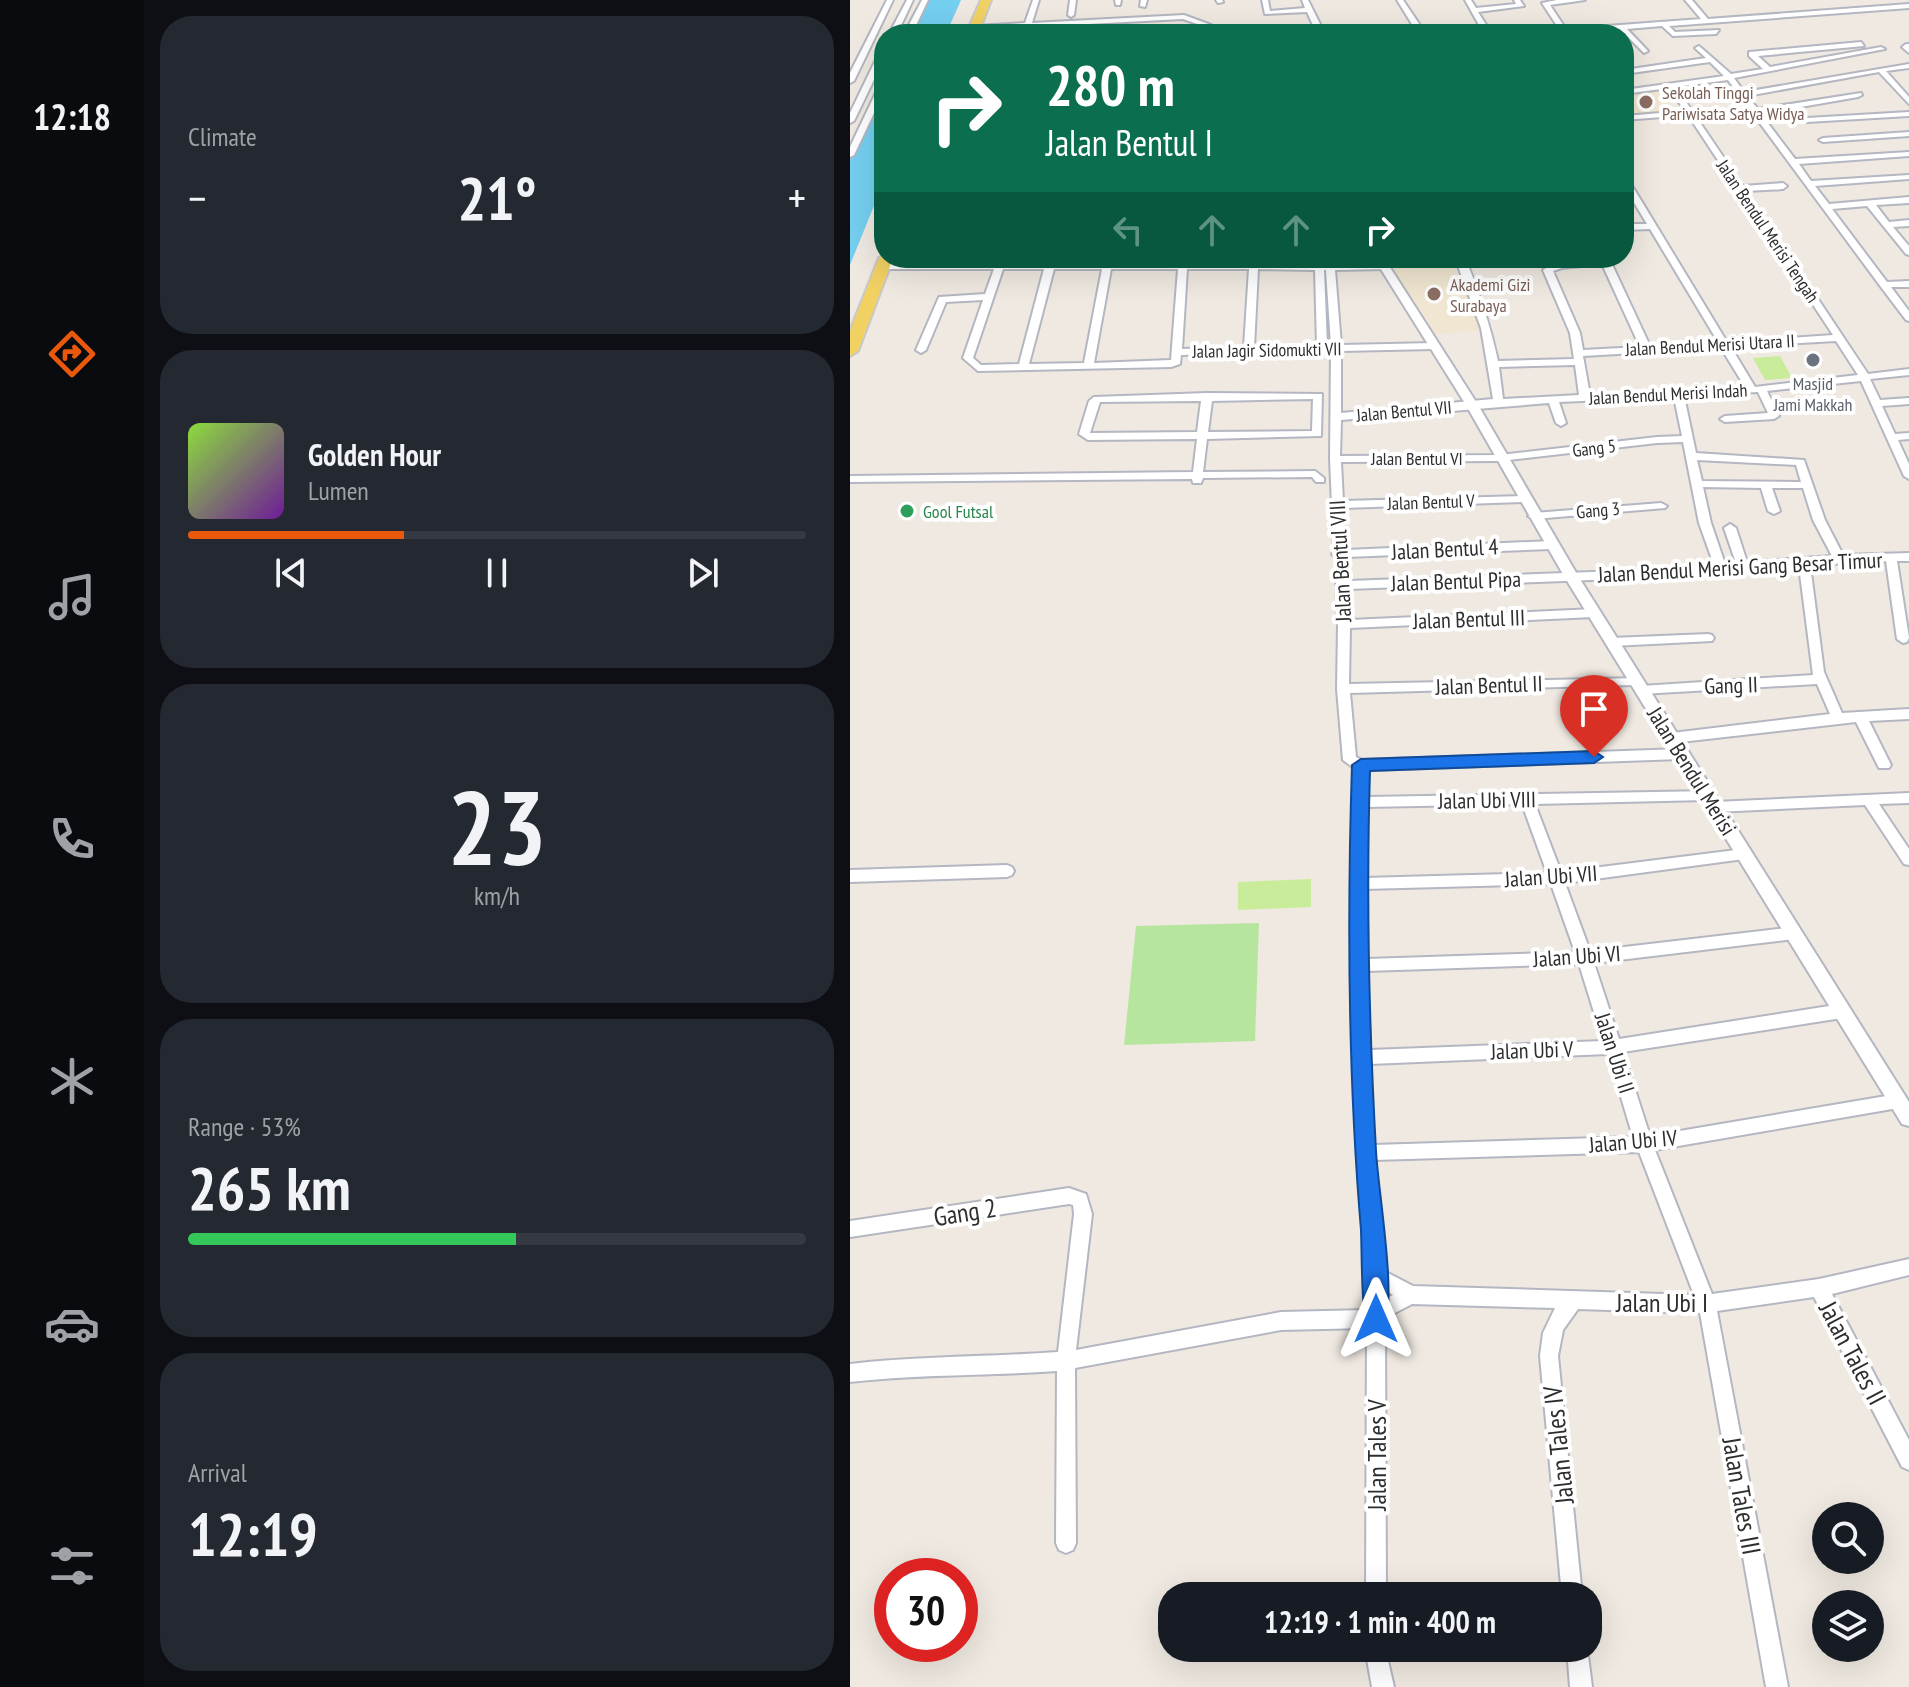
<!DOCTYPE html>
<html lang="en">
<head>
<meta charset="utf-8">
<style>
	body { margin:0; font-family:"PT Sans Narrow",sans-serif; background:#242831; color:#f1f3f6; height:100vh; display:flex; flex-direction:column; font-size:30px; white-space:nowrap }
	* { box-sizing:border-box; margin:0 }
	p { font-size:26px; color:#9ea1a6 }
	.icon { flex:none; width:44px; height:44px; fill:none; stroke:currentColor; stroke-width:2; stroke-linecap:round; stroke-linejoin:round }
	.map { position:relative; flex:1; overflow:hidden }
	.drawer { display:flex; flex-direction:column; gap:16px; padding:16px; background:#0d0f14; width:706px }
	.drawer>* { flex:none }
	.guide { position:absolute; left:24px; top:24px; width:760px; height:244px; border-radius:32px; box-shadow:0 8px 32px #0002; background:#0b6e4f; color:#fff; overflow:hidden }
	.controls { position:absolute; left:962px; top:1502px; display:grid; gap:16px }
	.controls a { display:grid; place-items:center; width:72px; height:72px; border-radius:50%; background:#171b24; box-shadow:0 8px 32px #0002; font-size:40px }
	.speed { position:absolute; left:24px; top:1558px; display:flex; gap:16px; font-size:40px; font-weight:700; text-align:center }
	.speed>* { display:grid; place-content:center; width:104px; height:104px; border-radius:50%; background:#171b24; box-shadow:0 8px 32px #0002; line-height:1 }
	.speed .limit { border:12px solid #d22; background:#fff; color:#111 }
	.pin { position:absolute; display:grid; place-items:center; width:68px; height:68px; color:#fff; margin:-82px -34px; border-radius:50% 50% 50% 0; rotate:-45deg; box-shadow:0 0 8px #0007 }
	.pin .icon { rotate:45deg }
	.me { position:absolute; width:88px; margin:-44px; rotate:0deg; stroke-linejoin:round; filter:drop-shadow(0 0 6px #0008) }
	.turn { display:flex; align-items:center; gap:28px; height:168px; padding:0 40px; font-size:36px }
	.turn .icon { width:104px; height:104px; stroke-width:2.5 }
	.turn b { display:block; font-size:56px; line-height:68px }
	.lanes { display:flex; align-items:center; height:76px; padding:0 40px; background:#0003; justify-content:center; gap:40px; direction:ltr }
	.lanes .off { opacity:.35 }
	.big { font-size:60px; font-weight:700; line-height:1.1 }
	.drawer .tile { flex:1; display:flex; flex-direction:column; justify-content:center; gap:12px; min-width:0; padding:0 28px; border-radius:32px; background:#242831 }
	.drawer .dial { align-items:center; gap:0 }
	.dial b { font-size:104px; line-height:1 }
	.song { display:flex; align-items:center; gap:24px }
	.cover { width:96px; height:96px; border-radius:12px; background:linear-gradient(135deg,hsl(90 70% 55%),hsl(280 70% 35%)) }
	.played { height:8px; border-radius:4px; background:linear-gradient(90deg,#ea580c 35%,#363941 35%) }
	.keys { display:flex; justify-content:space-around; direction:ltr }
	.heat { display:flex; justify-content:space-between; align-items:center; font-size:44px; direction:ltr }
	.charge { height:12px; border-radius:6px; background:linear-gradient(90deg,#34c759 53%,#363941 0) }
	.trip { position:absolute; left:308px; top:1582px; width:444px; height:80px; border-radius:32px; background:#171b24; box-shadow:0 8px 32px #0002; font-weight:700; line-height:80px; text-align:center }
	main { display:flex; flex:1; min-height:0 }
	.tabs { display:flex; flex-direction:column; width:144px; justify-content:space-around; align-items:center; background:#090b0e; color:#9ea1a6 }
	.tabs .icon { width:56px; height:56px }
	.tabs .active { color:#ea580c }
	.tabs b { font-size:36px; color:#f1f3f6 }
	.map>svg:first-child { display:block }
	.education { fill:#f0e6d1 }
	.green { fill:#b6e59e }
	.pitch { fill:#c9ec9a }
	.water { fill:#75cff0 }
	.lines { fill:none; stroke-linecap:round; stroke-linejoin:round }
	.minor-casing { stroke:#b4b7c1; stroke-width:4 }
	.tertiary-casing { stroke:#b4b7c1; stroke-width:4 }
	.primary-casing { stroke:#c9c9c9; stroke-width:4 }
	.minor { fill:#fff; fill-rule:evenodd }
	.tertiary { fill:#fff; fill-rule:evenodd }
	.primary { fill:#f2d163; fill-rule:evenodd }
	.route { fill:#1a73e8; stroke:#114b97; stroke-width:2 }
	.education-dot { fill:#8d6e63; stroke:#fff; stroke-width:3 }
	.worship-dot { fill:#6b7280; stroke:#fff; stroke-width:3 }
	.leisure-dot { fill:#2e9e5b; stroke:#fff; stroke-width:3 }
	.labels { text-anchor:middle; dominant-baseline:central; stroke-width:8; stroke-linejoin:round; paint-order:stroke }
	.far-education-label { font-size:18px; fill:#785e54; stroke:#fff; text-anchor:start }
	.far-street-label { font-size:18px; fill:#2e2e2e; stroke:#fff }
	.far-worship-label { font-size:18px; fill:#5b616d; stroke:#fff }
	.far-leisure-label { font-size:18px; fill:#27864d; stroke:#fff; text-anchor:start }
	.street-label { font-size:22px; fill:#2e2e2e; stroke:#fff }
	.near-street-label { font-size:26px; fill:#2e2e2e; stroke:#fff }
</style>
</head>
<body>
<main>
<nav class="tabs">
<b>12:18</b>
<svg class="icon active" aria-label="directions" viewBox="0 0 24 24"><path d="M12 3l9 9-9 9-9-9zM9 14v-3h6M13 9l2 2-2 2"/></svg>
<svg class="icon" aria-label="music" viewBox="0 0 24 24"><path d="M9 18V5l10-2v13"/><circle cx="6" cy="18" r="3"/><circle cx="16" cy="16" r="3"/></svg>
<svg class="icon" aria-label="phone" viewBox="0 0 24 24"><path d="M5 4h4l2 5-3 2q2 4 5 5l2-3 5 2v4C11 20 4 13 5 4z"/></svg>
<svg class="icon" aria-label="climate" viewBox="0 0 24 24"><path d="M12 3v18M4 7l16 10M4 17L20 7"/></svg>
<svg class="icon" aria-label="car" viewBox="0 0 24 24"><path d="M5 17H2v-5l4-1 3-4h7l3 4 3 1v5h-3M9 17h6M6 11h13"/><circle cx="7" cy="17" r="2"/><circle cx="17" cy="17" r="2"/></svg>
<svg class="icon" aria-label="filters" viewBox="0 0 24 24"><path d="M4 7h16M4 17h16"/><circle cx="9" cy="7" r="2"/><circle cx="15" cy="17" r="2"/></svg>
</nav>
<section class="drawer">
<div class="tile"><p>Climate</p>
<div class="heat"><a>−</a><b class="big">21°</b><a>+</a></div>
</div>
<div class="tile">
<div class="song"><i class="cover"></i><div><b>Golden Hour</b><p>Lumen</p></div></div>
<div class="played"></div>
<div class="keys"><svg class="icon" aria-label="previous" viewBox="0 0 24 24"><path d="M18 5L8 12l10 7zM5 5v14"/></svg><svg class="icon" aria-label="pause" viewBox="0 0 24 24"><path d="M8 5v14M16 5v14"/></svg><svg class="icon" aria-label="next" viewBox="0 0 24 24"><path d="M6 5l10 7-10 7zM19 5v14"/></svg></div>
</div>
<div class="tile dial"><b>23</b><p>km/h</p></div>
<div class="tile"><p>Range · 53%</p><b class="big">265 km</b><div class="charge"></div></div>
<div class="tile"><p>Arrival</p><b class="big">12:19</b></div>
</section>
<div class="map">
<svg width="1059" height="1687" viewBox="0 0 1059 1687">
	<rect width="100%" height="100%" fill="#efe9e1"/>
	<!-- education -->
	<path class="education" d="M811,87l12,23 -49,6v-23z
		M529,258h72l31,72 -54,5z"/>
	<!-- green -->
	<path class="green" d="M409,923l-4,118 -131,4 12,-119z"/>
	<!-- pitch -->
	<path class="pitch" d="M930,356l12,22 -27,2 -12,-22z
		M461,879v28l-73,3v-28z"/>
	<!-- water -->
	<path class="water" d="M77,0h34l-15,34h-35z
		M34,89v92l-34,84v-110z"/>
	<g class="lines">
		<!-- minor casing -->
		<g class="minor-casing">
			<path id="minor" d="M37,0h6l-39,81 -4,2v-10z
				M57,0h6l-16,34h-8z
				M72,0h6l-16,34h-8z
				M183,0h6l-7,23 152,-8 27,10 4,9h-8l-1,-7 -23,-8 -152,8 -2,7h-8l3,-6 -49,2 -4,-2 4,-2 50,-3z
				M220,0h6l-2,15 -3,2 -3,-2z
				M265,0h6l-1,5h-4z
				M291,0h6l-2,7 -5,-1z
				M366,0h6l1,2 -5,1z
				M412,0h6l2,11 35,-3 -3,-8h6l17,34h-8l-10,-22 -42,2z
				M547,0h6l23,34h-8z
				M615,0h6l5,8 40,-4 -2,-4h6l4,6 -46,6 14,22h-8z
				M707,0h28l-35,5 16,24 135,-10 -16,-19h7l16,19 201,-15v4l-240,18 6,6 44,-2 -3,4 -43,2 -11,-10 -35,3 21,22 -4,2 -24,-24 -99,5 38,-5 -17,-26z
				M1011,42l3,4 -106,10 12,11 111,-20 4,2 -151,29 10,14 165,-28v4l-23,3 23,26v7l-30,-32 -132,24 11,13 103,-16 1,2 -4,2 -97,17 34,45 114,-7v4l-110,8 12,17 98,-6v4l-94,7 14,18 80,-7v6l-33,2 13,17 20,-2v6l-16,1 16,19v9l-3,-1 -39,-48 -35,3 55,73 22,-1v6h-18l18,24v10l-3,-1 -25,-33 -153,-207 -52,7 67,99 40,-3 4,3 -4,3 -37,2 122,183 41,-5v6l-39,4 10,21 29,-2v6l-27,2 13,28 14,-1v6l-11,1 11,24v15l-5,-3 -43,-95 -94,10 12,25 -5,3 -49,3 -5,-3 5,-3 43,-3 -10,-21 -74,4 12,57 108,7 21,60 18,35 66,-2v8h-12l12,77 -2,4 -4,1 -6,-4 -11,-78 -76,4 14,107 18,41 67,-4v10l-40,2 22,44 -2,3h-10l-23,-46 -184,21 -7,-5 7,-5 158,-19 -13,-30 -176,10 -6,-4 6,-4 172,-11 -14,-109 -153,12 -298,11 2,31 244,-11 6,4 -6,4 -244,11 -1,56 290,-6 2,3 -6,4 -285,8 6,64 6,3 319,-11 7,5 -7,5 -313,11 -1,27 345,-6 2,4 -2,4 -5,1 -172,4 26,68 183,-23 5,1 2,4 -2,4 -5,1 -179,24 25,68 204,-24 5,2 2,4 -2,4 -5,2 -200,24 25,76 223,-35 5,2 3,5 -3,5 -5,2 -219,34 27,84 248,-42 6,2 2,5 -2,5 -6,2 -243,42 57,144 107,-15 90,-20v16l-77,19 77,146v30l-7,-3 -88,-170 -97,14 71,376h-22l-66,-374 -122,-4 -15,21 -5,26 24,240h-20l-22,-240 3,-23 12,-25 -143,-4 -27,14 1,278h-20l1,-268 -86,2 -206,38 1,175 -3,7 -7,3 -7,-3 -3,-7 1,-172c-69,5 -138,3 -207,11v-18c69,-8 139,-7 208,-12l16,-138 -1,-9 -4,-1 -219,33v-16l219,-33 17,6 6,20 -16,136 205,-38 86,-2c0,-53 -8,-105 -10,-158 -7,-128 -8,-256 -3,-384l-11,-8 -6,-71 1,-65 -3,-67 -3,-3 2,-3 -4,-92 1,-108 -150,4 -1,9 -9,3 -193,4 -15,-13 20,-58 -37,2 -20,48 -5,3 -5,-3 23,-53 46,-3 9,-25h-110l-5,-3 5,-3 162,1 1,-6h10l-2,6h48l1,-6h10l-2,6h66v-6h10l-1,6h62v-6h10l-1,6h57l-1,-6h10v6h61l3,1v4l-53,1 6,75 93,-2 5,3 -5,3 -93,2v62l152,-14 -12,-71 -26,-70h10c14,33 25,67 33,103l76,-2 -4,-26 -27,-63c18,-11 47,-12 66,-12l41,88 68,-4 -68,-113 -26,1v-6h23l-23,-38v-10l4,3 99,163 106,-7 -145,-220 -64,5v-4l61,-5 -16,-23 -45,6v-4l100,-14 -14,-14 -86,12v-4l82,-12 -11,-10 4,-2 32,28 32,-5 -14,-13v-4zM752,264l38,83 -57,3 -3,-17 -27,-62 9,-3zM153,269h41l-25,95 -38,1 -8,-7zM204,269h48l-18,94 -55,1zM261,269h67l-7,91 -77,3zM337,269h62l-5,78 -62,2zM408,269l57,1 2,76 -63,1zM474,270h2l5,75 -4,1zM986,341l22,34 -103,12 -24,-40zM871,348l24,39 -155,8 -7,-39zM725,365l4,30 -76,4 -4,-32zM824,397l8,39 -25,1 -157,18 -160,1 1,-36 208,-17 7,20 5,3 5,-3 -7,-21zM833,442l16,81 15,42 -68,5 -298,11 -2,-24 205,-8 6,-4 -6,-4 -205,9 -3,-42 180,-6 6,-3 -6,-3 -180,5 -2,-39 159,-1 157,-18zM847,460l99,5 5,17 -99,-1zM853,487l58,1 7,23 6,3 6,-3 -8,-23h31l10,32 19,36 -85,6 -11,-34 -6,-4 -6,4 12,35 -11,1 -14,-41zM672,804l25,69 -183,5 2,-71zM701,884l24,68 -208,7 -3,-70zM729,964l24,77 -233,9 -3,-79zM758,1054l25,83 -260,8 -3,-81zM789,1152l55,143 -281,-9 -29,-15 -10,-111zM535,1290l8,5 -8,4z
				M1056,44h3v9l-7,-6z
				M34,49v10l-30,62 -4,2v-10l30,-62z
				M34,82v10l-30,63 -4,2v-10l30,-63z
				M1059,112v4l-102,6 -4,-2 4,-2z
				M1059,132v4l-86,6 -4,-2 4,-2z
				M357,393l115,1 -1,42 -114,3 -4,33 112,-1 9,7v4h-8l-4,-5 -109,1 -2,5h-8l-1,-4 -342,3v-6l343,-4 4,-33 -109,1 -9,-6 10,-33 5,-4zM463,399l-1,32 -104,1 4,-31zM351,401l-4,31 -107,1 10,-31z
				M811,503l6,3 -2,2 -131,11 -6,-3 6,-3z
				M858,634l4,1 2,3 -2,3 -100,5 -6,-4 6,-4z
				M1059,793v10l-30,1 30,45v16l-5,-1 -39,-59 -150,7 -7,-5 7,-5z
				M157,865l5,2 2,4 -2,4 -5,2 -157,5v-12z
				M515,1648h20l9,39h-22z
				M717,1648h20l5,39h-22z"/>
		</g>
		<!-- tertiary casing -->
		<g class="tertiary-casing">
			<path id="tertiary" d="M524,258h10l94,147 100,171 331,526v24l-7,-2 -338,-548 -98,-171z"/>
		</g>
		<!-- primary casing -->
		<g class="primary-casing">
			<path id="primary" d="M131,0h10l-13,34h-12z
				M34,254v4h9l-35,93 -8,5v-25l29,-73z"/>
		</g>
		<!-- minor -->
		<use href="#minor" class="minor"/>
		<!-- tertiary -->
		<use href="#tertiary" class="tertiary"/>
		<!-- primary -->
		<use href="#primary" class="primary"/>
	</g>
	<!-- route -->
	<path class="route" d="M744,751l9,6 -9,6 -224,8c-4,127 -1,253 6,380 2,39 21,146 8,176l-8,4 -8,-4c-7,-16 -6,-74 -7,-97 -13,-154 -14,-310 -9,-465l9,-6z"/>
	<!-- markers -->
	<g class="education-dot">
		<circle cx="796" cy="102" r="8"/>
		<circle cx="584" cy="294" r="8"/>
	</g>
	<circle class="worship-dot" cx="963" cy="360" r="8"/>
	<circle class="leisure-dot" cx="57" cy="511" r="8"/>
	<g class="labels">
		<!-- far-education labels -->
		<g class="far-education-label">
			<text x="812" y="92">Sekolah Tinggi<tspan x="812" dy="21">Pariwisata Satya Widya</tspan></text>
			<text x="600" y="284">Akademi Gizi<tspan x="600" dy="21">Surabaya</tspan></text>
		</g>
		<!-- far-street labels -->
		<g class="far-street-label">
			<text transform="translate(918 231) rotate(56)">Jalan Bendul Merisi Tengah</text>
			<text transform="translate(860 345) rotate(-3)">Jalan Bendul Merisi Utara II</text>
			<text transform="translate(417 350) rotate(-1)">Jalan Jagir Sidomukti VII</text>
			<text transform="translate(818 394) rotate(-3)">Jalan Bendul Merisi Indah</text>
			<text transform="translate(554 411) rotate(-5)">Jalan Bentul VII</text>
			<text transform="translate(744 448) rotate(-7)">Gang 5</text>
			<text x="567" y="458">Jalan Bentul VI</text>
			<text transform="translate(581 502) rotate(-2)">Jalan Bentul V</text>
			<text transform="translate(748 510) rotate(-5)">Gang 3</text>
		</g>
		<!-- far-worship labels -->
		<g class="far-worship-label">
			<text x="963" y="383">Masjid<tspan x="963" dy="21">Jami Makkah</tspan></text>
		</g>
		<!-- far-leisure labels -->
		<g class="far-leisure-label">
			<text x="73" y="511">Gool Futsal</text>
		</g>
		<!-- street labels -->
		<g class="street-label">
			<text transform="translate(595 549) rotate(-3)">Jalan Bentul 4</text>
			<text transform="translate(490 561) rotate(-93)">Jalan Bentul VIII</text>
			<text transform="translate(890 567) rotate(-3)">Jalan Bendul Merisi Gang Besar Timur</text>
			<text transform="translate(606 581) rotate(-2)">Jalan Bentul Pipa</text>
			<text transform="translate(619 619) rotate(-2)">Jalan Bentul III</text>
			<text transform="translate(639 685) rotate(-2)">Jalan Bentul II</text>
			<text transform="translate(881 685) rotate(-2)">Gang II</text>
			<text transform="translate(842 771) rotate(58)">Jalan Bendul Merisi</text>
			<text transform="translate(637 800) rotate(-1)">Jalan Ubi VIII</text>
			<text transform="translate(701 876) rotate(-4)">Jalan Ubi VII</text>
			<text transform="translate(727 956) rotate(-4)">Jalan Ubi VI</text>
			<text transform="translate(682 1050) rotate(-2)">Jalan Ubi V</text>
			<text transform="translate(765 1053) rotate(72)">Jalan Ubi II</text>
			<text transform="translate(783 1141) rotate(-5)">Jalan Ubi IV</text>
		</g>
		<!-- near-street labels -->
		<g class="near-street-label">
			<text transform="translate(115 1212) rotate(-9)">Gang 2</text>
			<text x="812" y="1302">Jalan Ubi I</text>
			<text transform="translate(1003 1353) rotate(62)">Jalan Tales II</text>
			<text transform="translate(708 1445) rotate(-96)">Jalan Tales IV</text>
			<text transform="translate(526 1455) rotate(-90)">Jalan Tales V</text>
			<text transform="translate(892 1496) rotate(80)">Jalan Tales III</text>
		</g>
	</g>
</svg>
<div class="controls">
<a><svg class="icon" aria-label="search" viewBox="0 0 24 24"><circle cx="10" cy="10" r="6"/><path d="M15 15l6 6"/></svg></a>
<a><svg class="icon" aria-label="layers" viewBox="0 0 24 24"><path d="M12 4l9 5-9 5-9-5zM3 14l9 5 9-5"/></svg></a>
</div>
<div class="speed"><div class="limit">30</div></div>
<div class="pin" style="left:744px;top:757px;background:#d93025"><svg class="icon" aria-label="arrive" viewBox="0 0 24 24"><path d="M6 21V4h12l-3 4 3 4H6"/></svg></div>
<svg class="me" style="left:526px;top:1319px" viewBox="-20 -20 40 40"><path d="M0-17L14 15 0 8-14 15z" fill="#1a73e8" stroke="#fff" stroke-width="4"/></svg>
<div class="trip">12:19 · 1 min · 400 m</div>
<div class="guide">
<div class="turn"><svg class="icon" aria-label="right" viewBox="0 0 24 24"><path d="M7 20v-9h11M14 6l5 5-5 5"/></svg><div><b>280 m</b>Jalan Bentul I</div></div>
<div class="lanes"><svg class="icon off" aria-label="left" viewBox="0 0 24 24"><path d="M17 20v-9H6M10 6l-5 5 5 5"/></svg><svg class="icon off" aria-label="ahead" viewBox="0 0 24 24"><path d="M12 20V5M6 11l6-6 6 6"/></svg><svg class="icon off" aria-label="ahead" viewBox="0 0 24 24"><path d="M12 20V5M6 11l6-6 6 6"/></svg><svg class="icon" aria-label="right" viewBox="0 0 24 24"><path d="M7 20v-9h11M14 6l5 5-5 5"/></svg></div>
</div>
</div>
</main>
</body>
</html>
